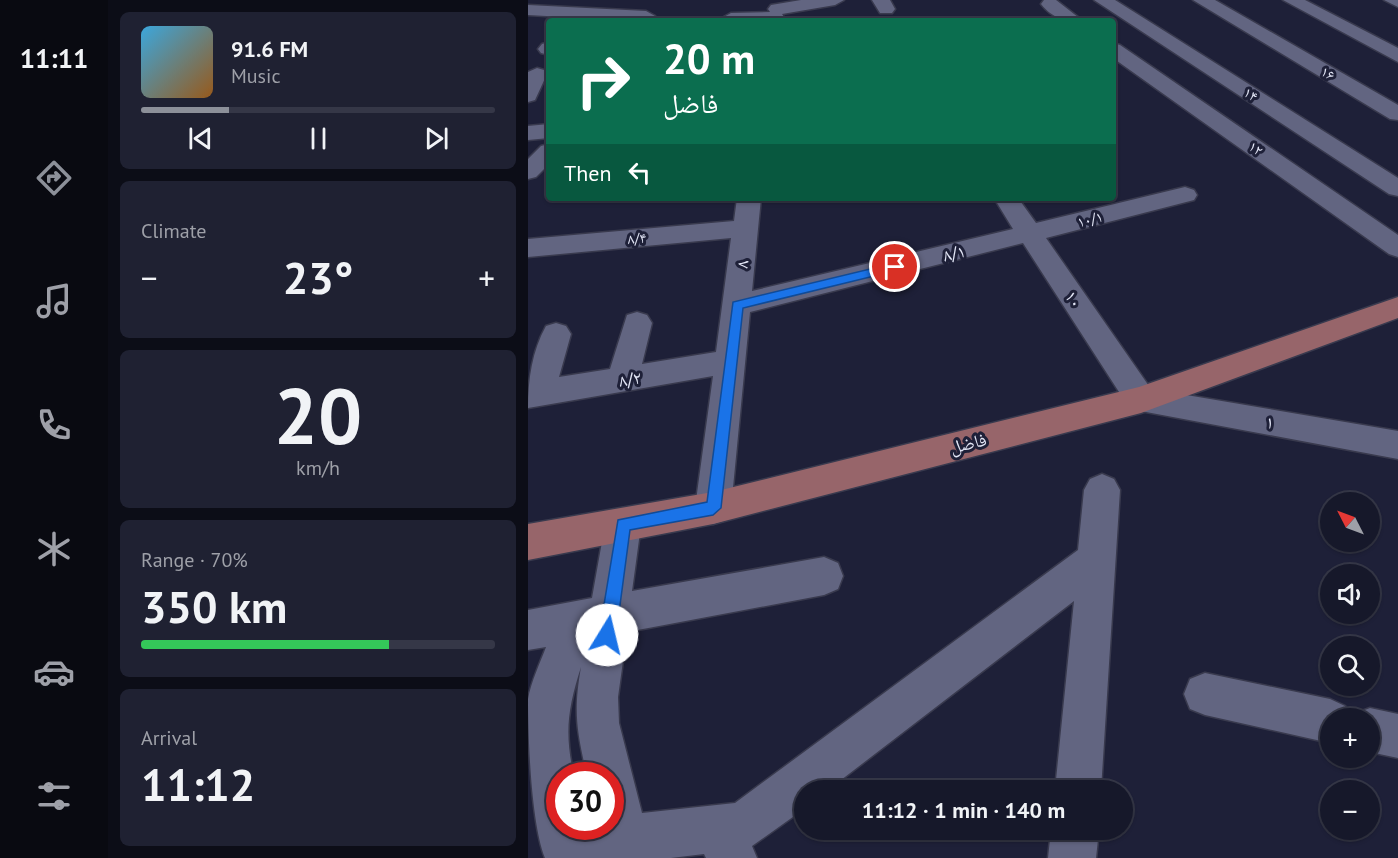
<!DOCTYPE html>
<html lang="en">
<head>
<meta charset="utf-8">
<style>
	body { margin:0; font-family:"PT Sans","Noto Naskh Arabic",sans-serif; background:#1f2132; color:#f1f3f6; height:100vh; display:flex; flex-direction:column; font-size:22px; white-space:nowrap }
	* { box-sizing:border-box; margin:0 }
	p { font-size:20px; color:#9ea0a8 }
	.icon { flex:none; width:33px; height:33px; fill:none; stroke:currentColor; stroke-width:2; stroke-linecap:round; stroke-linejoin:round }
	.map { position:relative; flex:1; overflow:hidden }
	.drawer { display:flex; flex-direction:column; gap:12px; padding:12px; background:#0c0d17; width:420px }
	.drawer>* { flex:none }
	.guide { position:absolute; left:18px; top:18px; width:570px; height:183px; border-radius:6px; box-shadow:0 2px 4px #0004,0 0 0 2px #353747; background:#0b6e4f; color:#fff; overflow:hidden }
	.needle { width:39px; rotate:312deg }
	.fabs { position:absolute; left:792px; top:492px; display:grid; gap:12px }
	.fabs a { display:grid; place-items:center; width:60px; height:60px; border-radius:50%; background:#16182a; box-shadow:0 2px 4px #0004,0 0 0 2px #353747; font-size:30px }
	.speed { position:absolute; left:18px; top:762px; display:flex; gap:12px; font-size:30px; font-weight:700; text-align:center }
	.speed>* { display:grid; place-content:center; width:78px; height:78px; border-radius:50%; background:#16182a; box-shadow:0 2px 4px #0004,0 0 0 2px #353747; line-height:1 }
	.speed .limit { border:9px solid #d22; background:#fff; color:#111 }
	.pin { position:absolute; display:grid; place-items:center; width:51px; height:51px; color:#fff; margin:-26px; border:3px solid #fff; border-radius:50%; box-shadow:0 2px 6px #0007 }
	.me { position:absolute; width:66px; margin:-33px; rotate:9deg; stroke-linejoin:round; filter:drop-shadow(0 0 4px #0008) }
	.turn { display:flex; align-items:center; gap:21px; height:126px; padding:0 18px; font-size:27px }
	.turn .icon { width:78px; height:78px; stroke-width:2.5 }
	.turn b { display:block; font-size:42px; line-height:51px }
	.then { display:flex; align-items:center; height:57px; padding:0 18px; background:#0003; gap:12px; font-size:22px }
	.big { font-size:45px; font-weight:600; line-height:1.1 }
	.drawer .widget { flex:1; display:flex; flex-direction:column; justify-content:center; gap:9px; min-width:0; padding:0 21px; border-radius:9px; background:#1f2132 }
	.drawer .dial { align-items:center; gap:0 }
	.dial b { font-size:78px; line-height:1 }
	.song { display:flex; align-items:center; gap:18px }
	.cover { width:72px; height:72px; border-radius:9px; background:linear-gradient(135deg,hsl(200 70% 55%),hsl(30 70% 35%)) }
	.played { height:6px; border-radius:3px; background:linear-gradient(90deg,#8c9099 25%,#353747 25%) }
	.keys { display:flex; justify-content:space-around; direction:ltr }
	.heat { display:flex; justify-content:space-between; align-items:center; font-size:33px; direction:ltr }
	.charge { height:9px; border-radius:4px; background:linear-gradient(90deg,#34c759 70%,#353747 0) }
	.trip { position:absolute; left:266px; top:780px; width:339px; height:60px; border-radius:30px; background:#16182a; box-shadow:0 2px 4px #0004,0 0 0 2px #353747; font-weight:600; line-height:60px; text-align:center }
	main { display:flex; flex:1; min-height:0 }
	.tab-bar { display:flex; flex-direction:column; width:108px; justify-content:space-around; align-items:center; background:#090a11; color:#9ea0a8 }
	.tab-bar .icon { width:42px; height:42px }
	.tab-bar .selected { color:#8c9099 }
	.tab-bar b { font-size:27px; color:#f1f3f6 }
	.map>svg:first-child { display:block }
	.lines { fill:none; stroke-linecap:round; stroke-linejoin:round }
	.minor-casing { stroke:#393a4e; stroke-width:3 }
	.major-casing { stroke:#393a4e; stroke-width:3 }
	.minor { fill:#626581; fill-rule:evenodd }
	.major { fill:#97656a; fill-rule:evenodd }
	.route { fill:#1a73e8; stroke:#114b97; stroke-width:1.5 }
	.labels { text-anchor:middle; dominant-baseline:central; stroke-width:6; stroke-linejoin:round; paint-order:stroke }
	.far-street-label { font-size:15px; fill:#e3e6f6; stroke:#1e2038 }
	.street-label { font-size:18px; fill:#e3e6f6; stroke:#1e2038 }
</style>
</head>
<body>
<main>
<nav class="tab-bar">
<b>11:11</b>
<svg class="icon selected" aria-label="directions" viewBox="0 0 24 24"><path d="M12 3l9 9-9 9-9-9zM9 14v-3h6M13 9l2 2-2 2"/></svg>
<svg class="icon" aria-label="music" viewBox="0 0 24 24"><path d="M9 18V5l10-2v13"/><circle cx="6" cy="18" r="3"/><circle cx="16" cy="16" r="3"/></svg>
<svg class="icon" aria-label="phone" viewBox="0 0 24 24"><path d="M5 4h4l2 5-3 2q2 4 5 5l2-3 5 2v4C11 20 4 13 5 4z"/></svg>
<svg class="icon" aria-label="climate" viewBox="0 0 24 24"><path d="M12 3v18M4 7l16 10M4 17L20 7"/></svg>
<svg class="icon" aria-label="car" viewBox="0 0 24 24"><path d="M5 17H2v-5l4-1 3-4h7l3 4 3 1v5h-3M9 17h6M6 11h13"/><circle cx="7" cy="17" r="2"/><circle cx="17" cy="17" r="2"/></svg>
<svg class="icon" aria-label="filters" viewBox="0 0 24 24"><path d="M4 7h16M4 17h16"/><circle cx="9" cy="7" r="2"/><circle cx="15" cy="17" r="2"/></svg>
</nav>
<section class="drawer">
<div class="widget">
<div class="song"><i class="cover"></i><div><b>91.6 FM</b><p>Music</p></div></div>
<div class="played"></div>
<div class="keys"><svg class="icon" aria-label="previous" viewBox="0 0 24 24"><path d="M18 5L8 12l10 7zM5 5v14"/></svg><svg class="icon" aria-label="pause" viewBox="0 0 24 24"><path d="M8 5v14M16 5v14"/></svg><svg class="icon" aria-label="next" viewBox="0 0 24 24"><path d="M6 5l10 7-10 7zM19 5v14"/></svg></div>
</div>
<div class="widget"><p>Climate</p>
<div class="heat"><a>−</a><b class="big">23°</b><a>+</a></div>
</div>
<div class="widget dial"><b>20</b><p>km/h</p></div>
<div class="widget"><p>Range · 70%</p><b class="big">350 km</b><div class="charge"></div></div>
<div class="widget"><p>Arrival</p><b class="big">11:12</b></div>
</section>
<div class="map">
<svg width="870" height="858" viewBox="0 0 870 858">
	<rect width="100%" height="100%" fill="#1e2038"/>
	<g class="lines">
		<!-- minor casing -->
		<g class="minor-casing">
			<path id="minor" d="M273,0h43l-9,5 -53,9 2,3 -3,4h-57l-2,-3 9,-5 39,-1 -2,-3 3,-4z
				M344,0h18l5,9 -3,4h-12z
				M516,0h12l27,21c-18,0 -30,-2 -42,-17z
				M566,0h21l283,178v18l-9,-2z
				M665,0h22l183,105v15l-8,-1z
				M755,0h22l93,48v14z
				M856,0h14v7z
				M0,5l118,6 9,5 -3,4 -14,1 -110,-6z
				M21,42v13l-8,-2 -3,-4 4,-5z
				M585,43l7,2 278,190v22l-9,-3 -276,-196z
				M9,68l7,2 3,4 -12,26 -7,2v-30z
				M21,124v14l-21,2v-14z
				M21,144v20l-13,13 -8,2v-20l13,-13z
				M657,187l9,3 3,5 -3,5 -148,38 105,151 247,42v28l-268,-50 -107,-166 -273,69 -19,196 -5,12 -13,4 -13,-4 -5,-12 18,-132 -185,32c0,-28 4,-57 18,-82l10,-3 10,3 5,8 -12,43 51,-8 17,-54 10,-3 10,3 5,8 -10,41 74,-12 15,-114 -203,19v-18l206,-18 3,-23h24l-9,93 261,-62 -19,-31h24l18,25z
				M574,474l12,5 6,11 -19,300h-46l19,-189 -246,189h-24v19l-52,37 5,12h-51l-2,-4 -33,4h-126c-14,-34 -17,-122 -17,-159 3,-17 12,-36 18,-52l-18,3v-40l64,-12 13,-73 5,-12 13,-5 13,5 5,12 -9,66 192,-34 14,6 5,13 -5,13 -14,6 -197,37 -9,65 1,26 23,90 93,-10 343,-253 6,-60 6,-11zM53,667c-8,46 -4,64 6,109h23v50h-50v-50h14c-10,-43 -6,-68 7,-109z
				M677,673l125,26 15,7 6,12h-21v25l-125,-28 -15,-6 -6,-15 6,-15z
				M842,708l28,6v44l-28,-6v-34h-17l1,-4z
				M523,830h48l-3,28h-48z"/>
		</g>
		<!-- major casing -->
		<g class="major-casing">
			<path id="major" d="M870,297v21l-257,95 -428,111 -185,36v-36l185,-32 426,-105z"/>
		</g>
		<!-- minor -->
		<use href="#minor" class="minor"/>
		<!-- major -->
		<use href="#major" class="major"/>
	</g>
	<!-- route -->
	<path class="route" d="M367,263l4,2v5l-156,38 -22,200 -8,7 -83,15 -14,105 -3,6 -6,3 -6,-3 -2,-6 19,-115 89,-18 26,-200z"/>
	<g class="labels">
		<!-- far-street labels -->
		<g class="far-street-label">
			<text transform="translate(800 73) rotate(30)">۱۶</text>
			<text transform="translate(723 94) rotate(33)">۱۴</text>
			<text transform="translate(728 148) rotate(35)">۱۲</text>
			<text transform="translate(562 219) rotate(-15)">۱۰/۱</text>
			<text transform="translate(109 238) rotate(-5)">۸/۴</text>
		</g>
		<!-- street labels -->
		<g class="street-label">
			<text transform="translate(426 253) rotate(-14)">۸/۱</text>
			<text transform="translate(214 264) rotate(-84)">۸</text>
			<text transform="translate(546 299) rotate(56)">۱۰</text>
			<text transform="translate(102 379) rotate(-10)">۸/۲</text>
			<text transform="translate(742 422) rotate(10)">۱</text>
			<text transform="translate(440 443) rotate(-14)">فاضل</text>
		</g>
	</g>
</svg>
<div class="fabs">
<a><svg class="needle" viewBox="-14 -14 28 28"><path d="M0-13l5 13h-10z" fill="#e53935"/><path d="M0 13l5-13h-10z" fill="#9ea0a8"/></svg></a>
<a><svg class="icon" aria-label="sound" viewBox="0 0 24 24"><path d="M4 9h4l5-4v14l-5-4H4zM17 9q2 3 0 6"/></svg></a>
<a><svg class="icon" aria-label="search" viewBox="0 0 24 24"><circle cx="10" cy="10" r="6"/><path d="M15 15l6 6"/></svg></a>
<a>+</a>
<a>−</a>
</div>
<div class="speed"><div class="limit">30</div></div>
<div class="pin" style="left:367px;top:267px;background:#d93025"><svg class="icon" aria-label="arrive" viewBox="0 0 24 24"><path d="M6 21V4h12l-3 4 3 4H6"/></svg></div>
<svg class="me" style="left:79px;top:635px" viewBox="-20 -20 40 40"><circle r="19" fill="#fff"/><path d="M0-13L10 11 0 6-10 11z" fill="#1a73e8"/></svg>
<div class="trip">11:12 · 1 min · 140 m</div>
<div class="guide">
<div class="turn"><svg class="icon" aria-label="right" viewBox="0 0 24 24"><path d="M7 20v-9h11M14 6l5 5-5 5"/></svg><div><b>20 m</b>فاضل</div></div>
<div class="then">Then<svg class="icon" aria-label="left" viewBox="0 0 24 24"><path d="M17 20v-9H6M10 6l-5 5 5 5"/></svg></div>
</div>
</div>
</main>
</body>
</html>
